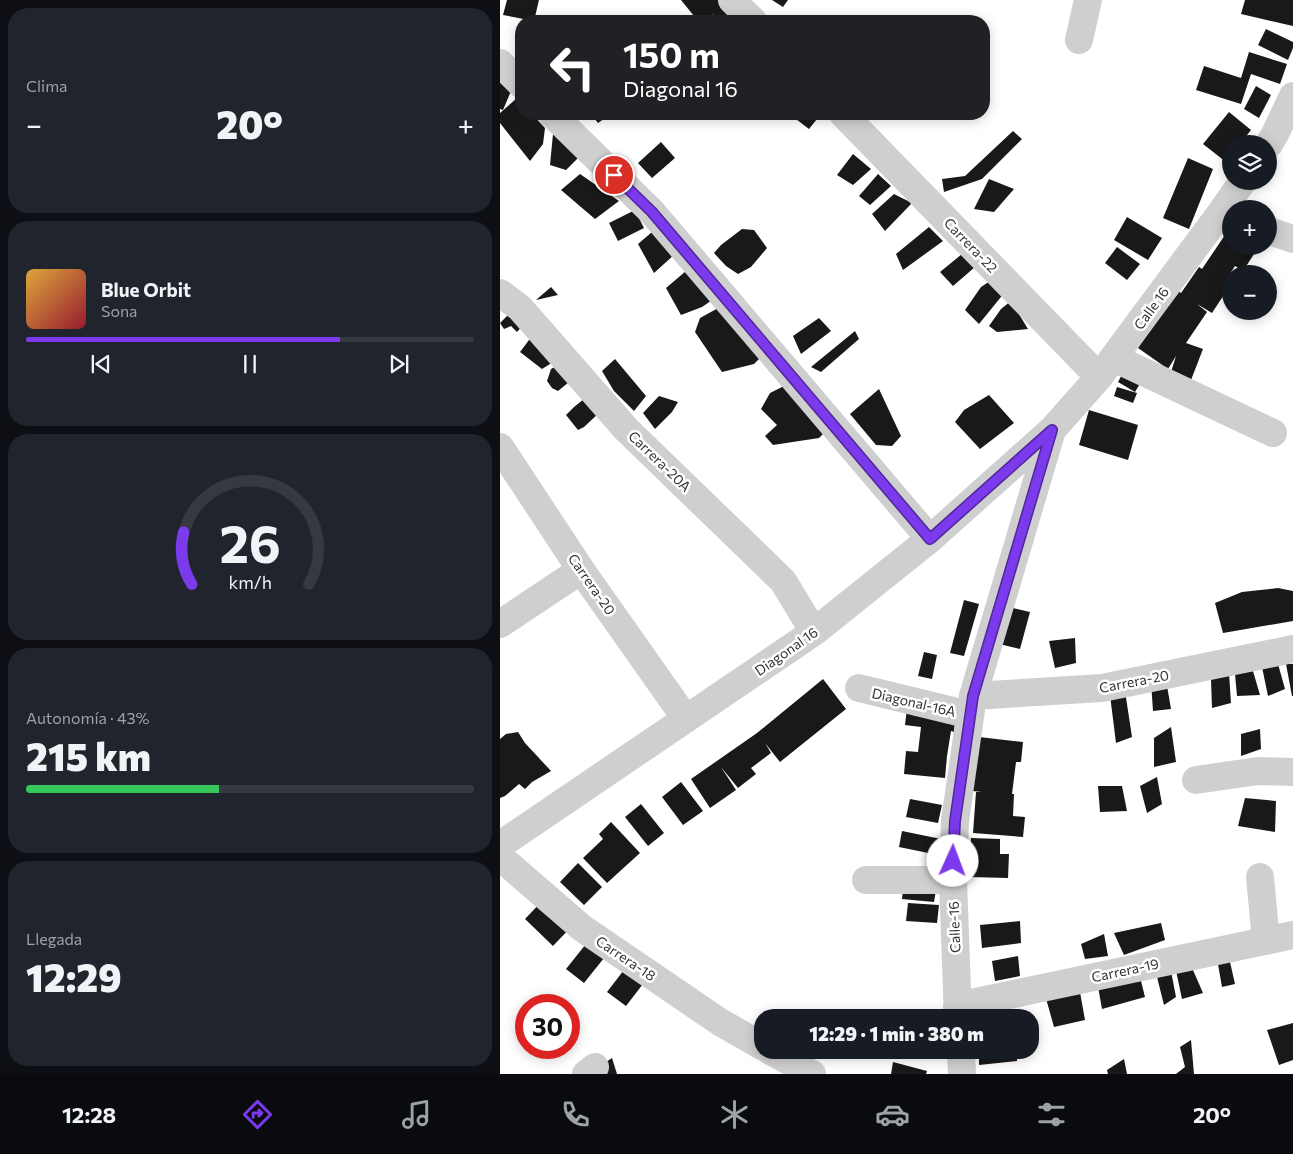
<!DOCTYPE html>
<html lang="es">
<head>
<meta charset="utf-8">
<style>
	body { margin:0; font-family:Commissioner,sans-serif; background:#20242c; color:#f1f3f6; height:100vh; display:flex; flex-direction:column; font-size:19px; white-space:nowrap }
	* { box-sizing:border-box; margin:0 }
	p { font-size:16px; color:#9ea1a6 }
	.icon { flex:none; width:28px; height:28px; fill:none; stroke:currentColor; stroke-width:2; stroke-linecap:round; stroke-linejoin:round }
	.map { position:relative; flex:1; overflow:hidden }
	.drawer { display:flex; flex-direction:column; gap:8px; padding:8px; background:#0d0f14; width:500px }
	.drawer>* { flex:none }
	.banner { position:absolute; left:15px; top:15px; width:475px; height:105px; border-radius:20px; box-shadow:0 2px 12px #0003; background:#202124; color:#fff; overflow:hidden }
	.buttons { position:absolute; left:722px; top:135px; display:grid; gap:10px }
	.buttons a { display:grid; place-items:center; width:55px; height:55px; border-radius:50%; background:#171b24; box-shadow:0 2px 12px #0003; font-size:25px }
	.speed { position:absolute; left:15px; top:994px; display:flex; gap:10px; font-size:25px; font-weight:700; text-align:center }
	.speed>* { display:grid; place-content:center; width:65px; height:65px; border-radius:50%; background:#171b24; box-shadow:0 2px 12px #0003; line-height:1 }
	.speed .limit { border:8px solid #d22; background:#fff; color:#111 }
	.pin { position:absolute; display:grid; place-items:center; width:42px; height:42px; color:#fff; margin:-21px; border:2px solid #fff; border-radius:50%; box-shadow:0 1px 5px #0007 }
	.me { position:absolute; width:55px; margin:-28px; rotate:2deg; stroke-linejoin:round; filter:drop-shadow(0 0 4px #0008) }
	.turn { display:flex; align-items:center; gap:18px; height:105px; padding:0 25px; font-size:22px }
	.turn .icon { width:65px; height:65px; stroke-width:2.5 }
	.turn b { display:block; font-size:35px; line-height:42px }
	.big { font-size:38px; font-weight:800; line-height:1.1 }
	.drawer .tile { flex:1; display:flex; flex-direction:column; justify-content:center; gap:8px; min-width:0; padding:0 18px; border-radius:20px; background:#20242c }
	.drawer .dial { align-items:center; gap:0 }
	.dial svg { height:130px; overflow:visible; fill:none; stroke:#363941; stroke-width:7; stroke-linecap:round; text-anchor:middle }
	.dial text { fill:#f1f3f6; stroke:none }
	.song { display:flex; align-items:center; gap:15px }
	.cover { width:60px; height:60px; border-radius:8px; background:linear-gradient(135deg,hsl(40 70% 55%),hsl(350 70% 35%)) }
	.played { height:5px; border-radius:2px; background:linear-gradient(90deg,#7c3aed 70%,#363941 70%) }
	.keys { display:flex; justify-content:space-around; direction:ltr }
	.heat { display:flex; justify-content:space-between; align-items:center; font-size:28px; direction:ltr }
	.charge { height:8px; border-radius:4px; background:linear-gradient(90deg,#34c759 43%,#363941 0) }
	.trip { position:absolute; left:254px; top:1009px; width:285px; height:50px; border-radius:20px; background:#171b24; box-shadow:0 2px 12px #0003; font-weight:800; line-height:50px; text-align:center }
	.dock { display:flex; height:80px; justify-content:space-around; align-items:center; background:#090b0e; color:#9ea1a6 }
	.dock .icon { width:35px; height:35px }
	.dock .on { color:#7c3aed }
	.dock b { font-size:22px; color:#f1f3f6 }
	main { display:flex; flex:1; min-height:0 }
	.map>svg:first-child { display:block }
	.building { fill:#191919 }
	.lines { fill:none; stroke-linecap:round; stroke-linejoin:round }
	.minor { stroke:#cfcfcf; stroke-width:28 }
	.route-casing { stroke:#51269a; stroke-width:12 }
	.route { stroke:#7c3aed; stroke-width:9 }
	.labels { text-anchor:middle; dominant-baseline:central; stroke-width:5; stroke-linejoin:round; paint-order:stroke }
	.street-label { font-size:14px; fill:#323232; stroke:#fff }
</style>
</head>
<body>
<main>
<section class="drawer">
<div class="tile"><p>Clima</p>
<div class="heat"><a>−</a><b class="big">20°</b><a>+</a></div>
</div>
<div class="tile">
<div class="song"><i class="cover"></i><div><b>Blue Orbit</b><p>Sona</p></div></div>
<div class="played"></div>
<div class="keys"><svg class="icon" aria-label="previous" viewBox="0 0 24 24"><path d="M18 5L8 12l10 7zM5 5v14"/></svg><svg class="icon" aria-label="pause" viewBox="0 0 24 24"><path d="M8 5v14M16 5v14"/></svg><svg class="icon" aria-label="next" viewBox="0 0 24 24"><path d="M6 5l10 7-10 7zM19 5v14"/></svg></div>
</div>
<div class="tile dial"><svg viewBox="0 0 100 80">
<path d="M14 69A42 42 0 1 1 86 69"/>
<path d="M14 69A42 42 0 0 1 9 37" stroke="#7c3aed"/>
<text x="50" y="56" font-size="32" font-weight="700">26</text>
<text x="50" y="72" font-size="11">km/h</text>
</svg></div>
<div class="tile"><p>Autonomía · 43%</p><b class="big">215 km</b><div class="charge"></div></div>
<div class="tile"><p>Llegada</p><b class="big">12:29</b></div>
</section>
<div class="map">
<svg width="793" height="1074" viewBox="0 0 793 1074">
	<rect width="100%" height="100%" fill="#fff"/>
	<!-- building -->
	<path class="building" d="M7,0h32l-5,21 -31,-6z
		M181,0h43l18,21h-36l9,-8 -11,8h-6z
		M272,0h16l-5,7z
		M745,0h48v26l-52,-12z
		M766,29l27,13v6l-5,12 -30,-15z
		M749,52l38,12 -7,20 -29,-10 -10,30 -45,-14 8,-24 37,12z
		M0,78l14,6 -11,26 -3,-1z
		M756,86l15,9 -12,23 -15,-9z
		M17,98l4,4v12h11l13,14 -2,16 -13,17 -30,-38v-10z
		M729,112l22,18 -11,14h-9v11l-5,7 -23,-18z
		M91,114h20l-13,9z
		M294,114h27l-12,15 -17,-13z
		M513,131l9,8 -40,40 -38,13 -2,-13 23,-3z
		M53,134l27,22 -14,14 -16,-5z
		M161,142l14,16 -23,20 -14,-15z
		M353,154l18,15 -18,16 -16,-10z
		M688,158l25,11 -24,60 -26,-11z
		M80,174l39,27 -24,18 -34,-29z
		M378,174l13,12 -21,19 -11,-9z
		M489,179l25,10 -20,23 -20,-3z
		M394,194l18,9 -27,28 -13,-17z
		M135,210l9,18 -26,13 -9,-18z
		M627,217l35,21 -14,22 -34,-20z
		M429,227l14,14 -40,29 -7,-16z
		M242,229l12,1 13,18 -16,19 -13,7 -12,-8 -12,-13 7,-8z
		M152,232l23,22 -21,19 -16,-29z
		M727,232l4,3v11h18l7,5 -13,20 -8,-5 -11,17 5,4 -17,26 -15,-9 10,8 -21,31 17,6 -12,31 -20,-8 5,-16 -8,13 -30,-21 40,-57 3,2 18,-26 3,2z
		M617,247l23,17 -13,16 -22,-17z
		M462,254l13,13 -22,19 -13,-14z
		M186,271l29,27 -13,9 -21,8 -15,-27z
		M490,281l15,11 -26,32 -14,-14 16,-23z
		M51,287l7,8 -22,5z
		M511,301l17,28 -31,3 -8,-6 12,-17z
		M220,307l42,49 -8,8 -32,8 -27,-40 5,-14z
		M9,314l16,9 -8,9 -6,-6 -7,3 -4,-6z
		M319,318l12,13 -30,23 -8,-18z
		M355,331l4,8 -38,33 -10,-5z
		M39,339l19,20 -16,10 -22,-17 9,-12z
		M115,359l31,37 -12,15 -20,-20 -12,-20z
		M60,364l9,18 -11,9 -6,-3 -5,-7 4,-12z
		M626,367l18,10 -9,15 -17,-10z
		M288,384l41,44 -10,10 -46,7 -8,-9 12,-11 -16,-16 9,-16z
		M617,387l20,6 -4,10 -19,-7z
		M379,389l22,47 -9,10 -16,-1 -26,-31z
		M489,395l25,28 -34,26 -25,-27 9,-12z
		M159,396l19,6 -6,10 -17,17 -12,-16z
		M84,399l16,13 -16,15 -6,3 -12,-15 8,-8z
		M589,410l49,15 -10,35 -49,-15z
		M778,588l15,3v30l-70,12 -8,-30 27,-11z
		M464,600l15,4 -15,52 -14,-3z
		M509,607l21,5 -10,37 -21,-5z
		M575,638l1,25 -21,5 -6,-27z
		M424,652l13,3 -5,24 -14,-3z
		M778,664l7,25 -17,7 -6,-29z
		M786,664h7v32h-1z
		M753,671l7,24 -23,1 -2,-22z
		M729,673l2,30 -19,5 -1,-29z
		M323,679l23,30 -66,53 -15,-19 6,10 -20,15 5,6 -18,14 -17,-21 15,23 -26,18 -19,-29 66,-46z
		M666,680l5,29 -18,2 -2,-29z
		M625,691l7,46 -16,6 -6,-48z
		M408,700l49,6 -3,26 -3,-1 -4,25 -2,22 -41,-4 2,-23 12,1 3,-25 -16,-2z
		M671,727l5,35 -22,5v-29z
		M760,729l1,20 -20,7v-22z
		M18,732l7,11 26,28 -19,11 -7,7 -6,-5 -14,12 -5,2v-59l6,-5z
		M479,737l44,5 -2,20h-5l-4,32h2l-1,22 12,1 -2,20 -50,-4 3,-41h6l-10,-1z
		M657,777l5,27 -15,9 -7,-27z
		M181,782l22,29 -20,14 -21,-28z
		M598,786h24l5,25 -27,1z
		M745,798l31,3 -1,31 -37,-6z
		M410,799l32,6 -4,18 -32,-6z
		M141,804l23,29 -16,13 -23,-29z
		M111,822l29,31 -33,30 -24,-25 20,-19 -4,-5z
		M402,831l39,8 -3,16 -39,-8z
		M471,838l29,1v15h9l-1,24 -39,-1z
		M78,863l24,24 -18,18 -24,-23z
		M404,881l33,3 -3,18 -32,-3z
		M44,899l28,27 -19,20 -28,-27z
		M408,903l31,2 -2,18 -31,-2z
		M520,921l1,22 -39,5 -2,-23z
		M661,923l4,17 -41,15 -10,-22z
		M604,934l4,22 -23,3 -4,-15z
		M90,939l18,14 -24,30 -18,-14z
		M716,953h12l7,31 -13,3z
		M518,956l2,20 -25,5 -3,-20z
		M689,961l14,32 -21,6 -7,-33z
		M127,966l19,14 -20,26 -19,-14z
		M670,966l6,31 -12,8 -9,-36z
		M639,973l6,24 -43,12 -5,-28z
		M578,981l7,39 -31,7 -9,-32z
		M793,1023v37l-14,5 -12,-35z
		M691,1040l3,34h-18l9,-7 -5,-20z
		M479,1050h38v11l-38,4z
		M112,1058l5,16h-29z
		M624,1059l3,15h-19l-1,-4z
		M393,1062l34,9 -1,3h-35z"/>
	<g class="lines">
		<!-- minor -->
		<path class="minor" d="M232,0l21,21
			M579,40l9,-40
			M0,63l21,21
			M52,114l100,98 278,327
			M343,114l256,263
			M769,144l6,-10 18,-38
			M769,231l24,8
			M0,293l20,15 106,121 157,152 31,51
			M614,358l159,75
			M0,447l81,123 105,149
			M0,624l81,-54
			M359,688l111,27
			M473,696l129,-8 191,-39
			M696,780l62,-9 35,1
			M0,845l314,-213 116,-93 122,-109 47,-53 120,-162 24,-34
			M0,857l82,71 138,94 42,24
			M760,877l6,64
			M366,880h87
			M457,1006l336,-71
			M458,1018l-5,-138 2,-59 18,-125 79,-266
			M269,1050l43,24
			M461,1050l1,24
			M86,1074l9,-7"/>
	</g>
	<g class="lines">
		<!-- route casing -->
		<g class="route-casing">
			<path id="route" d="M114,175l38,37 278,327 122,-109 -79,266 -18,125 -2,40"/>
		</g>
		<!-- route -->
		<use href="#route" class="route"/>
	</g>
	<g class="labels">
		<!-- street labels -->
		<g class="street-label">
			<text transform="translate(471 245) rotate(46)">Carrera-22</text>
			<text transform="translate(651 308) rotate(-54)">Calle 16</text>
			<text transform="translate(160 461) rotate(44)">Carrera-20A</text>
			<text transform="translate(92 584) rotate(55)">Carrera-20</text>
			<text transform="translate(286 651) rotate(-35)">Diagonal 16</text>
			<text transform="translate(634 681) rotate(-11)">Carrera-20</text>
			<text transform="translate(414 702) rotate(13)">Diagonal-16A</text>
			<text transform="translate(454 927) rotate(-92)">Calle-16</text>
			<text transform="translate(126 958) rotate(34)">Carrera-18</text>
			<text transform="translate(625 970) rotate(-12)">Carrera-19</text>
		</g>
	</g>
</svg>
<div class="buttons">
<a><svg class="icon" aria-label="layers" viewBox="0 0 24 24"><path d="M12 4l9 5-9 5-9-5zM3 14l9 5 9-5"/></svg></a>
<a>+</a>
<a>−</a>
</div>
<div class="speed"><div class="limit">30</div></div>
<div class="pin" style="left:114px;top:175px;background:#d93025"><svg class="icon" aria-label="arrive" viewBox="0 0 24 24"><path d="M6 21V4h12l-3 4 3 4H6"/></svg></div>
<svg class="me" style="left:453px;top:861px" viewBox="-20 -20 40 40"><circle r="19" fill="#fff"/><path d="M0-13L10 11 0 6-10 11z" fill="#7c3aed"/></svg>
<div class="trip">12:29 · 1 min · 380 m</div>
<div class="banner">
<div class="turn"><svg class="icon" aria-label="left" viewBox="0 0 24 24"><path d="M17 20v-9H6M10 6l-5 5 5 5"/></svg><div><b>150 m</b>Diagonal 16</div></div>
</div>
</div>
</main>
<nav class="dock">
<b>12:28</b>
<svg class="icon on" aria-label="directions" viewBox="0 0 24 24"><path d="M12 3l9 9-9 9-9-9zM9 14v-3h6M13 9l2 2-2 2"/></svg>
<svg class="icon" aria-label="music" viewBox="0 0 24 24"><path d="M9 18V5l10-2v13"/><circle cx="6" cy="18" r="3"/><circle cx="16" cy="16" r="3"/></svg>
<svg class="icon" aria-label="phone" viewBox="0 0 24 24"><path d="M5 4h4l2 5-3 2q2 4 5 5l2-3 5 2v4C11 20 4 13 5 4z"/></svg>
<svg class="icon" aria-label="climate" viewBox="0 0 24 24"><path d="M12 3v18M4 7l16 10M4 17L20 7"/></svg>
<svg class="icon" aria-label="car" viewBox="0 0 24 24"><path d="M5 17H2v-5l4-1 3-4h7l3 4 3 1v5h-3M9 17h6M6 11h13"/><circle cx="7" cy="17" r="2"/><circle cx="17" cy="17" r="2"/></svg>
<svg class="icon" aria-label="filters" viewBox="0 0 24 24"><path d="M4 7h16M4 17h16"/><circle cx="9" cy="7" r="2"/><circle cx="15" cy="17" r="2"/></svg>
<b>20°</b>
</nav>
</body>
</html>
